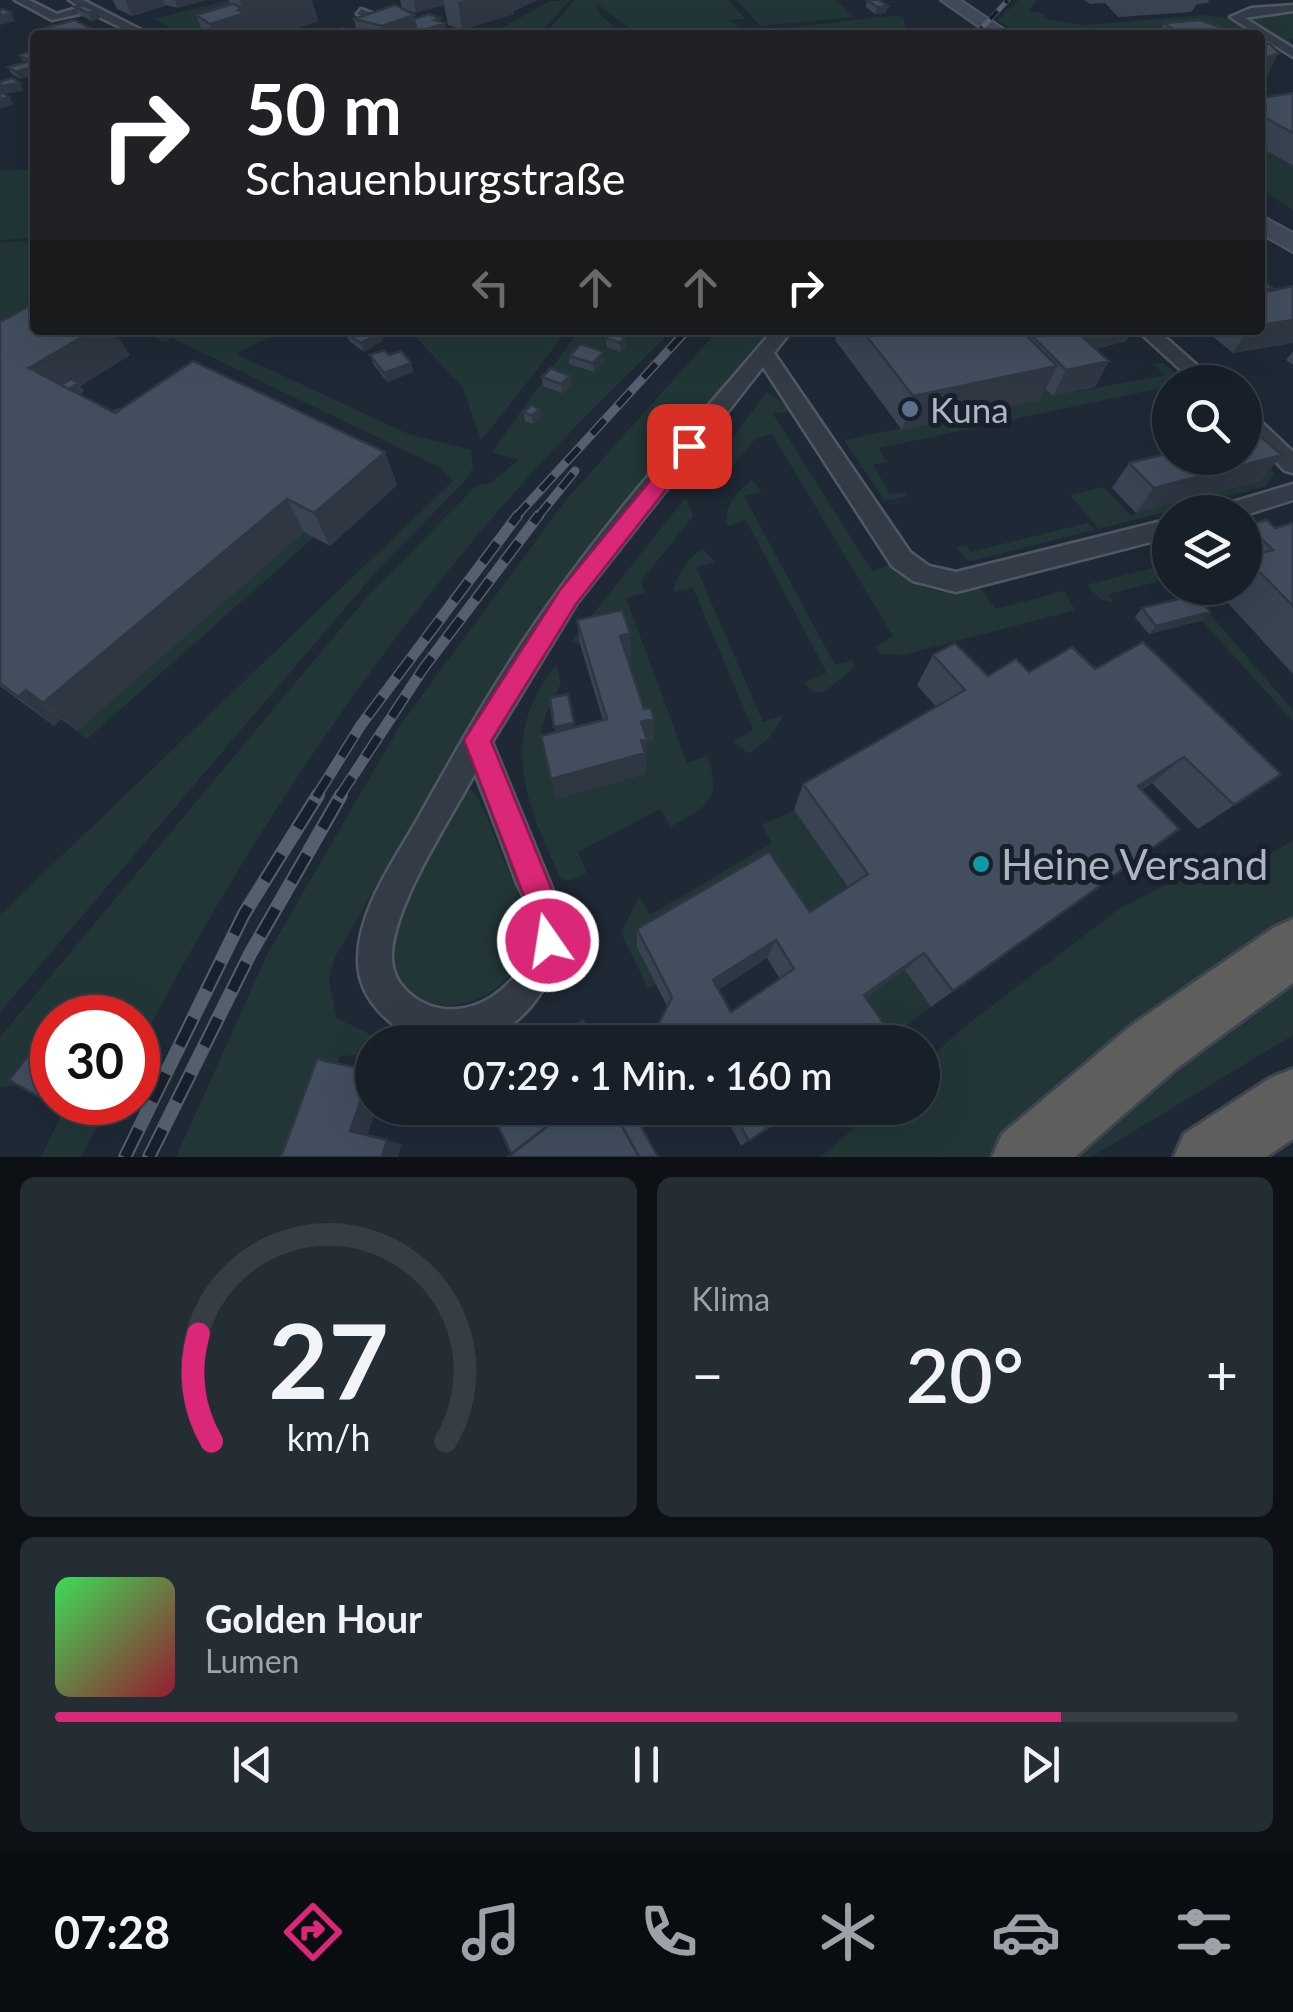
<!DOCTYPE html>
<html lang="de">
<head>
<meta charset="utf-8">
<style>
	body { margin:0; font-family:Lato,sans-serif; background:#242c34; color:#f1f3f6; height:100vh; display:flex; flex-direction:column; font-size:38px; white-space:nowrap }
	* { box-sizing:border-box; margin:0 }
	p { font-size:32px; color:#9ea2a8 }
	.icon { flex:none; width:55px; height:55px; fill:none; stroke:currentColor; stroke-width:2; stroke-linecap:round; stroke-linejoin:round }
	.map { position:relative; height:1157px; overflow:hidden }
	.details { display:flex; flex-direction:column; gap:20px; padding:20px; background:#0d1116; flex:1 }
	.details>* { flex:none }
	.top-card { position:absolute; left:30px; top:30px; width:1235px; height:305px; border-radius:10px; box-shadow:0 10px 40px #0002,0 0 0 2px #363d45; background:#202124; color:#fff; overflow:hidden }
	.buttons { position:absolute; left:1152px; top:365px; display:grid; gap:20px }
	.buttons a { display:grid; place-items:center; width:110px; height:110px; border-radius:50%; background:#171f28; box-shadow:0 10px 40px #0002,0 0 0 2px #363d45; font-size:50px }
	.speed { position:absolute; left:30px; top:995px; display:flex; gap:20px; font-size:50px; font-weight:700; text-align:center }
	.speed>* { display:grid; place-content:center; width:130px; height:130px; border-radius:50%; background:#171f28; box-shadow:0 10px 40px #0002,0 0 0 2px #363d45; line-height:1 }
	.speed .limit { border:15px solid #d22; background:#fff; color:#111 }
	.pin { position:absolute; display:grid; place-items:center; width:85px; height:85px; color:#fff; margin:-42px; border-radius:20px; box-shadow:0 5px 15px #0006 }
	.me { position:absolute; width:110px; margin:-55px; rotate:347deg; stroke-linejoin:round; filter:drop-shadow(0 0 8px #0008) }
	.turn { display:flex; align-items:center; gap:35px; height:210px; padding:0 50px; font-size:45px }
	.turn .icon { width:130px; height:130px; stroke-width:2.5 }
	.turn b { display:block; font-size:70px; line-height:85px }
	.lanes { display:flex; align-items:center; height:95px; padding:0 50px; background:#0003; justify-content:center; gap:50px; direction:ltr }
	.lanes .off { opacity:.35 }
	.big { font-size:75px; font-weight:600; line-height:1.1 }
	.details .tile { flex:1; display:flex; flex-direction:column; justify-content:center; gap:15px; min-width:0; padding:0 35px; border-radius:15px; background:#242c34 }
	.details .dial { align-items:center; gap:0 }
	.dial svg { height:260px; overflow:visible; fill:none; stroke:#363d45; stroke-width:7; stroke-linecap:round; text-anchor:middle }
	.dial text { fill:#f1f3f6; stroke:none }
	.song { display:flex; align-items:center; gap:30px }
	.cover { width:120px; height:120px; border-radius:15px; background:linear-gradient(135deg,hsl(130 70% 55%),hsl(350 70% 35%)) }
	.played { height:10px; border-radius:5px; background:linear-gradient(90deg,#db2777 85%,#363d45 85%) }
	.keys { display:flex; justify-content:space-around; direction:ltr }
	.heat { display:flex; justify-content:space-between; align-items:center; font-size:55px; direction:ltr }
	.details .tiles { flex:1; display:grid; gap:20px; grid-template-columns:1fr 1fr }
	.tile:last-child { grid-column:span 2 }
	.trip { position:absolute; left:355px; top:1025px; width:585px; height:100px; border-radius:50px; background:#171f28; box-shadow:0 10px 40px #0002,0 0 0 2px #363d45; font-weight:600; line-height:100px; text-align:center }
	.tabs { display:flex; height:160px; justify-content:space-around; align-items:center; background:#090c10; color:#9ea2a8 }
	.tabs .icon { width:70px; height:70px }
	.tabs .active { color:#db2777 }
	.tabs b { font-size:45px; color:#f1f3f6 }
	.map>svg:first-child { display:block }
	.green { fill:#223638 }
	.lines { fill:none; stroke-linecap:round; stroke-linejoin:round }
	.minor-casing { stroke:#505864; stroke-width:5 }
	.secondary-casing { stroke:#505864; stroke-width:4 }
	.trunk-casing { stroke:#3d4551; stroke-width:6 }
	.minor { fill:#333b46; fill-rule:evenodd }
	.secondary { fill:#414a59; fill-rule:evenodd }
	.trunk { fill:#5e5e5c; fill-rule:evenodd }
	.rail-far3-casing { stroke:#555f6d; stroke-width:5 }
	.rail-far2-casing { stroke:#555f6d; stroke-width:9 }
	.rail-far1-casing { stroke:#555f6d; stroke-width:11 }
	.rail-casing { stroke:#555f6d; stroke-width:14 }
	.rail-far3 { stroke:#18202b; stroke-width:4; stroke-dasharray:11; stroke-linecap:butt }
	.rail-far2 { stroke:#18202b; stroke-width:6; stroke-dasharray:19; stroke-linecap:butt }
	.rail-far1 { stroke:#18202b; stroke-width:8; stroke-dasharray:24; stroke-linecap:butt }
	.rail { stroke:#18202b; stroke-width:10; stroke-dasharray:31; stroke-linecap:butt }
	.wall { fill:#394351; fill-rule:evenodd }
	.shaded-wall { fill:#2e3742 }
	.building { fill:#424e5e; stroke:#2e3742; stroke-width:2.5; fill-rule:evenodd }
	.route { fill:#db2777; stroke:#8e194d; stroke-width:2.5 }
	.service-dot { fill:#5c6f8a; stroke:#18202b; stroke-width:4 }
	.culture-dot { fill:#0f9aa8; stroke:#18202b; stroke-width:4 }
	.labels { text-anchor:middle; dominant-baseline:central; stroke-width:10; stroke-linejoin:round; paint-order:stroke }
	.poi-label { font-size:35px; fill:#adb5c3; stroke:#18202b; text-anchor:start }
	.near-poi-label { font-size:42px; fill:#adb5c3; stroke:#18202b; text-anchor:start }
</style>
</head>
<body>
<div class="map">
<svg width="1293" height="1157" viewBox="0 0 1293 1157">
	<rect width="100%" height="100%" fill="#1f2936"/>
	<!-- green -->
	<path class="green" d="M230,0h65l-46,35h-63l-33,-16z
		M570,0l-32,35 -68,-1 32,-6 48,-27z
		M575,0h153l17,19 -15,1 10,8 -31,7h-71l-43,-33 5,13 25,20h-81z
		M737,0h98l19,17 -94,9z
		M1019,0h18l-9,11 17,3 -2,4 39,7 125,-10 37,6 2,-5 47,-5v28l-4,1 4,3 -33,-2v-6h-238l-25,-15z
		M899,15l5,3 2,17h-188z
		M1260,147l33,19v44l-33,-21z
		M35,169v69l-35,2v-69z
		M35,240v90l-35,19v-106z
		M140,330h143l-47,24 172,80 63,16 2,17 -8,14 -86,87 -50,59 -329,385v-97l453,-434 -12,-13 -269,-130 -7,4z
		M403,330h165l-87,111 -18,-53 -51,-55z
		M579,330h93c-48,49 -98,96 -144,147 -153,171 -285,368 -390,572v-31h-86v46l-18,21 -34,2v-50l368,-441 109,-111 12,-1 30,-24 -27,-8z
		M718,330h51l-174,207 -94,133 -167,289 -5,20 7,39 40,19 -15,18 -21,1 -36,101h-128l92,-204 133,-229 165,-224z
		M989,330l64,66 112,-21 -12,-11 10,-1 23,19h-16v4l-291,62 7,14 -13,3 17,29 16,-2 2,4 -23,5 -41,-61 195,-40z
		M767,392l26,18 -20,4 99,157 19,-6c29,28 52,31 90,24l15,20 68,-18 11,19 -172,45 -23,-1 -5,-7 18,-11 -121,-202 -16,4 -38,45 -6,2 -7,-7v-5z
		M1268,456l6,19 -10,12 -165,42 -29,-34 34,-8 26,28 129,-34 -14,-23z
		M752,480l10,12 -18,4 91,169 18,-5 -1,9 -28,23h-11l-9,-10 23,-9 -81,-153 -18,6c-7,-16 11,-37 24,-46z
		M686,497l7,19 -52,65 4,12 -19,5 61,165 20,-7c16,46 0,49 -36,71l-11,-18 -82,43 9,21 -19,8 -7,-2c-36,-78 -63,-140 -5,-215l5,18c-11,29 -27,43 -15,75l100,3 -5,-17 13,-4 -74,-95 -9,-2z
		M1088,523l6,7 -118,30 -9,1 -11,-14 10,-1 5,6z
		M304,532l10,5 -227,202 -10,-8z
		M703,549l12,13 -19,5 67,155 21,-7 -15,23 -20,16 -16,-13 20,-11 -60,-142 -19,4c1,-15 16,-37 29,-43z
		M1167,564l3,22 -7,-6 -54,14 4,8 -13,-3 -13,-14z
		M1172,588h15l106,122v11z
		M471,789c15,18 23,47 32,69 8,19 18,38 21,57 15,102 -140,126 -131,28 4,-41 50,-112 70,-151z
		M794,810l60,85 -206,93 -27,-55 18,-37 11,19 122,-72 -10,-18z
		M1293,840v92l-298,225h-174l55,-49h46l1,-43 37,-35 162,-123 55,-27 58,-4z
		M1293,964v71l-202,122h-47z
		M905,970l26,37 -46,35 -36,-32z
		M67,1103h43l-29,54h-40z"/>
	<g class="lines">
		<!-- minor casing -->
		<g class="minor-casing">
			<path id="minor" d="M15,0h14l28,14 23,-7 -11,-7h14l68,35h-15l-47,-23 -37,8z
				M1293,5v6l-48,7 48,30v9l-63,-40 21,-9z
				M361,9l66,23 2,3h-17l-55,-21z
				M773,330h19l-18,23 136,199 19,14 27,6 214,-53v18l-214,55 -43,-11 -21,-15 -129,-199 -186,236 -85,139 74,180c-10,61 -43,120 -112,120 -19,0 -34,1 -50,-10 -26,-17 -47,-41 -46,-74 1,-52 39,-101 63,-145 42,-75 84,-149 135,-219 66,-93 144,-177 217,-264zM475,773c14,36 28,72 41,108 5,12 16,29 16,43 2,61 -72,112 -122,70 -13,-11 -19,-24 -18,-41 4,-53 57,-131 83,-180z
				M1137,330h20l59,52h-22z
				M1245,411l7,2 41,39v21l-8,-2 -40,-41z
				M1293,484v16l-48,15 -30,-3 4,-6z"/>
		</g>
		<!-- secondary casing -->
		<g class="secondary-casing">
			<path id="secondary" d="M941,0h19l52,35h-21z
				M1260,215l33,18v19l-33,-19z"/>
		</g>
		<!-- trunk casing -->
		<g class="trunk-casing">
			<path id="trunk" d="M1293,919v64l-117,86 -101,88h-83l10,-23 130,-109 141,-97z
				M1293,1069v70l-27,18h-92l10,-23 86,-56z"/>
		</g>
		<!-- minor -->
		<use href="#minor" class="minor"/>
		<!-- secondary -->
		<use href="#secondary" class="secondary"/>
		<!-- trunk -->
		<use href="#trunk" class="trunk"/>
		<!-- rail-far3 casing -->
		<g class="rail-far3-casing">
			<path id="rail-far3" d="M975,35l33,-35"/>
		</g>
		<!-- rail-far2 casing -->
		<g class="rail-far2-casing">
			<path id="rail-far2" d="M515,518l172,-188
				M537,518l38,-47"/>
		</g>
		<!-- rail-far1 casing -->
		<g class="rail-far1-casing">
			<path id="rail-far1" d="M316,797l45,-72 157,-210
				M339,797l84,-128 116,-154"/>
		</g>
		<!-- rail casing -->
		<g class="rail-casing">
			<path id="rail" d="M125,1157l119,-243 74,-119
				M149,1157l101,-203 91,-159"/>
		</g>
		<!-- rail-far3 -->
		<use href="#rail-far3" class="rail-far3"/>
		<!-- rail-far2 -->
		<use href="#rail-far2" class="rail-far2"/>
		<!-- rail-far1 -->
		<use href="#rail-far1" class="rail-far1"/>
		<!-- rail -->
		<use href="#rail" class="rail"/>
	</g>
	<!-- wall -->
	<path class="wall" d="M113,0h93l-28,8 -13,-3v1l-33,10 -15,-7z
		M229,0h83l6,21 -29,10 1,4h-86l-8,-20 34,-10z
		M400,0h137l-23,11v3l-52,16 -14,-5 -4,-20 -28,8 -14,-5z
		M867,0l21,6 -2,7 -11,1 -9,-7z
		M1084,0h125l-1,3 -11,1 -6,8 -73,5 -13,-14 -15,1z
		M75,7l22,4 3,7 -8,3 -14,-7z
		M354,19h60l27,3 4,1 2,12h-126l36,-3z
		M1164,23l79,12h-85z
		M35,50l-15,29 -8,-5 -4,-7 16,-5 -5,-7z
		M1293,93v73l-33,-19v-49z
		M1260,279l13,9 -2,3 22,-5v57l-60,10 -28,-23h55z
		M0,322l130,33 -50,31 4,5 -4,3 32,17 13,-5 260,46 12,33 -67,61 -26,-14 -227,199 -16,-12 -7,7 -54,-40z
		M837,330h296l-7,11 -30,8 13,12 -14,26 -42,9 -8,-7 -5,11 -138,30 -67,-90z
		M381,332l2,9 -19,11 -15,-11 -3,-8z
		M613,333l13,14 -6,5 -13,-5 -1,-9z
		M1293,351v14l-7,-5z
		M370,355h19l22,8 2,9 -26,10 -14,-18z
		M569,356l35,5 -10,11 -25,-8z
		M570,376l1,8 -9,9 -19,-7 -1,-9z
		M539,409l1,9 -7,6 -8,-3 -1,-9z
		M1282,455l-22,26 -124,32 -24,-25 17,-25z
		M1293,523v151l-78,-85 2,-1h28v-60l2,-3 28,3z
		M1142,608l68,4 -7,8 -54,14 -14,-17z
		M577,620l53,13 1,24 -4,1 17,51 10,10v21l-7,2 -2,32 -89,25 -15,-63 62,-16 -23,-76z
		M933,655l55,21 41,-4 66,-3 186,105 -83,55 -46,-46 -10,7 37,39 -248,178 -26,-37 -39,28 20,44h-218l-10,-6 1,-13 8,-17 -30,-59v-18l173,-17 38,-25 -54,-77 9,-26 133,-77 -19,-22zM767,958l13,21 -49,33 -13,-22z
		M721,1108h75l-55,38z"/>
	<!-- shaded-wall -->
	<path class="shaded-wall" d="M125,0h38l2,6 -33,10z
		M175,0h31l-28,8z
		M240,0h72l6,21 -29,10 1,4h-76l-4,-11 32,-16z
		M414,0h30v5l-28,8z
		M466,0h71l-23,11v3l-52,16 -4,-28z
		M888,6l-2,7 -11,1 2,-7z
		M97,11l3,7 -8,3 -4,-8z
		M11,13l4,8 -15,4v-9z
		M414,15l3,18 23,-15 1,7 4,-2 2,12h-63l-2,-9z
		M1279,53l-16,30 -3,1v-20l2,-4z
		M35,66v9l-15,4 -4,-7z
		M20,83l4,8 -24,3v-8z
		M9,97l5,7 -14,5v-10z
		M1293,320v23l-60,10 15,-23h12v-5z
		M94,330h20l16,25 -50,31 4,5 -16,11 -39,-34z
		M1081,330h52l-7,11 -63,16 13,-26z
		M381,332l2,9 -19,11 -3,-9z
		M625,338l1,9 -6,5v-9z
		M604,352v9l-10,11 -1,-9z
		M1109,361l-14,26 -42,9 13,-26z
		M411,363l2,9 -26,10 -3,-9z
		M1057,366l-17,34 -138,30 11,-34z
		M570,376l1,8 -9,9 -1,-9z
		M539,409l1,9 -7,6 -1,-8z
		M385,452l12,33 -67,61 -16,-33z
		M1282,455l-22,26 -124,32 18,-25z
		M287,499l17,33 -227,199 -34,-28z
		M1210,612l-7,8 -54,14 7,-8z
		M630,633l1,24 -10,2 -1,-23z
		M26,690l35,29 -7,7 -36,-29z
		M654,719v21l-7,2 -2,32 -89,25 -5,-20 90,-57z
		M574,723l1,7 -19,4 -2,-7z
		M1184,757l-32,26 -44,29 30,-26z
		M776,940l-9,18 -59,38 5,-16z
		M924,953l-19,17 -56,40 15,-15z
		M371,1071l1,1v36h5l-10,28 -17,-5z
		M52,1086v15l-9,-2z
		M387,1140l15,4 -4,13h-16z"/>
	<!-- building -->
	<path class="building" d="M867,0h12l9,6 -11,1z
		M233,4l9,4 -4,2 8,3 -36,11 -14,-9z
		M83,5l14,6 -9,2 -13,-6z
		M395,5l19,10 -32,11 -28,-7z
		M3,9l8,4 -11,3v-6z
		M429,14l11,4 -5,2 10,3 -28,10 -3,-14z
		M74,20l30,15h-57l-9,-5z
		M1200,20l43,15h-61l-18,-12z
		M343,28l25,7h-47z
		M1260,41l10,3 9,9 -19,7z
		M35,50v16l-19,6 -8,-5 22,-6 -11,-6z
		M12,78l8,5 -20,3v-4z
		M0,91l9,6 -9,2z
		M1293,93v40l-33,-18v-17z
		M1260,279l13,9 -13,2z
		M1293,286v34l-33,5v-32z
		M35,303v27h59l-65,38 86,45 78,-52 192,91 -71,61 -27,-14 -244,204 -17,-13 -8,7 -18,-14v-361z
		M351,330h27l3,2 -20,11 -15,-10z
		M862,330h159l36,36 -144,30z
		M1026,330h55l-5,1 33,30 -43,9z
		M613,333l12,5 -5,5 -14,-5z
		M581,344l23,8 -11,11 -24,-7z
		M384,350l5,5 12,-4 10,12 -27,10 -14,-18z
		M551,368l19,8 -9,8 -19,-7z
		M71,379l7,4 -9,6 -8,-4z
		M531,405l8,4 -7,7 -8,-4z
		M1255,432l27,23 -128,33 -25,-25 41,-10v5h75v-24z
		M1267,520l8,8 18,-5v83l-48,-49 28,-7 -26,-25z
		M1195,595l15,17 -54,14 -14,-18z
		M622,610l8,23 -10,3 24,73 7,-1 3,11 -13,3 6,17 -6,1 4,13 -94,26 -10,-43 66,-17 -30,-99z
		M1143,642l138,132 -47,31 -50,-48 -46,29 41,43 -226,162 -29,-38 -60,42 29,42 -7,5h-197l-30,-19 13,-26 -35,-68 132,-77 41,60 58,-38 -65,-90 162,-94 -32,-35 22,-12 33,33 28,-17 13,13 43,-25 23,22zM776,940l18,29 -63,43 -18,-32z
		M568,694l6,29 -20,4 -4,-29z
		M583,1020l12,22h-40l-1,-1z
		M547,1027l8,15h-31z
		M49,1045l3,1v40l-9,13 -34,-19 18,-23 9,5z
		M317,1059l54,12 -21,60 37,9 -5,17h-101z
		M490,1108h81l-60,46z
		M571,1108h41l27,49h-131z
		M612,1108h19l27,49h-19z
		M731,1108h65l-47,33z"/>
	<!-- route -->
	<path class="route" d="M689,440l7,2v9l-120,153 -85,137 74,181 -6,30 -11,4 -10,-4 -5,-11 1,-19 -70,-182 96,-150 122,-148z"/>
	<!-- markers -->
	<circle class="service-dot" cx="910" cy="409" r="10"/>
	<circle class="culture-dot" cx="981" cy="864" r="10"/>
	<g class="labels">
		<!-- poi labels -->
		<g class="poi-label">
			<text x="930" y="409">Kuna</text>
		</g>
		<!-- near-poi labels -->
		<g class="near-poi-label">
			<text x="1001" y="864">Heine Versand</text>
		</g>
	</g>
</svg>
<div class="buttons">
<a><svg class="icon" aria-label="search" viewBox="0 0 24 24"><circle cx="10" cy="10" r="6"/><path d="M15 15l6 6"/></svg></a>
<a><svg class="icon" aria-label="layers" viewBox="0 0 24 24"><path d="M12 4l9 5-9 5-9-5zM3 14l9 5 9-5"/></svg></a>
</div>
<div class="speed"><div class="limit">30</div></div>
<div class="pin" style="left:689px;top:446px;background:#d93025"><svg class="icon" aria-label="arrive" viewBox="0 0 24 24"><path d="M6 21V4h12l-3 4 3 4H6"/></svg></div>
<svg class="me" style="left:548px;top:941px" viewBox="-20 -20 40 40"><circle r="17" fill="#db2777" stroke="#fff" stroke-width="3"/><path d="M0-11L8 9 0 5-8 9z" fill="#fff"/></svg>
<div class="trip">07:29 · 1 Min. · 160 m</div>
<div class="top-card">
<div class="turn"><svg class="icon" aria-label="right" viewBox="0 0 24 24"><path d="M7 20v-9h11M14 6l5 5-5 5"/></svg><div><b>50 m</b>Schauenburgstraße</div></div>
<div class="lanes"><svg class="icon off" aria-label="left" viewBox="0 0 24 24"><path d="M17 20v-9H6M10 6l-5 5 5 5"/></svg><svg class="icon off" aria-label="ahead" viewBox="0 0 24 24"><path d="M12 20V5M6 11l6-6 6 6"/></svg><svg class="icon off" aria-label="ahead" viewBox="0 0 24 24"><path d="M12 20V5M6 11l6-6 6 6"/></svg><svg class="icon" aria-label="right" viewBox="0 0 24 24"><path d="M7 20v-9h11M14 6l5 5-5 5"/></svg></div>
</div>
</div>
<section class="details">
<div class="tiles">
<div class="tile dial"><svg viewBox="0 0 100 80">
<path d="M14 69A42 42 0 1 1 86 69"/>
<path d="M14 69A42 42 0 0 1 10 36" stroke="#db2777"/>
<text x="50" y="56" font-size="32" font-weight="700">27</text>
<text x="50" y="72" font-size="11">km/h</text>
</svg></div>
<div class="tile"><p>Klima</p>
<div class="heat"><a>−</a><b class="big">20°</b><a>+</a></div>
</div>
<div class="tile">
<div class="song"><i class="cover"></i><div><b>Golden Hour</b><p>Lumen</p></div></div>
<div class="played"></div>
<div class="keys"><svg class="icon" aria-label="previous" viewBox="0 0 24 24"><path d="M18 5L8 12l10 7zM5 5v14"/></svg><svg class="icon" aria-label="pause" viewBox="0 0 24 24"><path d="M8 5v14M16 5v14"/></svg><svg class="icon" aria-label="next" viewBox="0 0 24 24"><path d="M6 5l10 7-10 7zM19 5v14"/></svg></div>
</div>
</div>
</section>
<nav class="tabs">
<b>07:28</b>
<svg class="icon active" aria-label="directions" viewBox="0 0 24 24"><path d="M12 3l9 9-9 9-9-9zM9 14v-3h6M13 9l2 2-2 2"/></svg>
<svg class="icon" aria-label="music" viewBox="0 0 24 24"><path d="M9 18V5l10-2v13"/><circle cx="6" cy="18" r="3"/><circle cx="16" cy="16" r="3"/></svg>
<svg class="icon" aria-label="phone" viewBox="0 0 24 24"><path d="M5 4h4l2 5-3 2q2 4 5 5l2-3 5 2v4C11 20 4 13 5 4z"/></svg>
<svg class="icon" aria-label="climate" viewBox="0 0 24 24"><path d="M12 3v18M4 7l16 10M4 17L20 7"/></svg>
<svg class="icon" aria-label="car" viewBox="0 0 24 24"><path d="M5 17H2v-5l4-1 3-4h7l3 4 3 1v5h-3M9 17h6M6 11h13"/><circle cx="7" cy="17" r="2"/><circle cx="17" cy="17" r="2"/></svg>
<svg class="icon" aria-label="filters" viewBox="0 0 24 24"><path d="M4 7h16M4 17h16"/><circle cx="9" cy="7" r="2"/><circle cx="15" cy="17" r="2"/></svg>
</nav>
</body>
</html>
